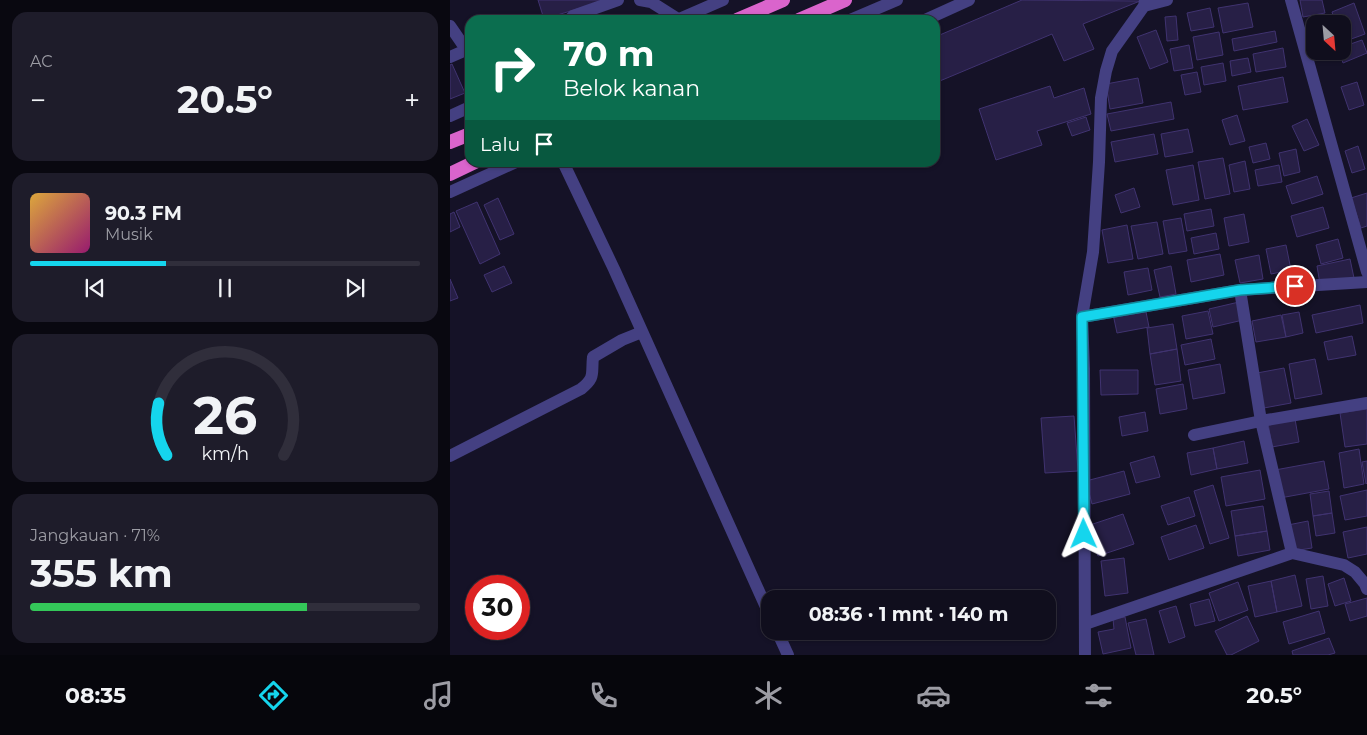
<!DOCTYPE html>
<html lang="id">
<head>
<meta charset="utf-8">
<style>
	body { margin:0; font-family:Montserrat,sans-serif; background:#1e1c2a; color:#f1f3f6; height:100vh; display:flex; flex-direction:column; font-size:19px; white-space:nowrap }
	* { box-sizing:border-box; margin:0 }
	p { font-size:16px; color:#9c9ca4 }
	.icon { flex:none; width:28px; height:28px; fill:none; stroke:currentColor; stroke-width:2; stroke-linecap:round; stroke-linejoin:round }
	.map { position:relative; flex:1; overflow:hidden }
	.panel { display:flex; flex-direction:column; gap:12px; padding:12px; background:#090810; width:450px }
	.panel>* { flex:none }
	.banner { position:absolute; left:15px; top:15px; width:475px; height:152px; border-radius:15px; box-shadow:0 1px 4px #0004,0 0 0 1px #302e3b; background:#0b6e4f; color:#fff; overflow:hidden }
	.needle { width:32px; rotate:154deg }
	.fabs { position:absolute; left:856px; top:15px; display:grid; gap:10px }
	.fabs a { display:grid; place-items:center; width:45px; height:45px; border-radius:10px; background:#100e1d; box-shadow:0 1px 4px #0004,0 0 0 1px #302e3b; font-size:25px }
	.speed { position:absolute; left:15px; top:575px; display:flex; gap:10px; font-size:25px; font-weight:700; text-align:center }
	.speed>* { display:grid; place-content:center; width:65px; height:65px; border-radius:50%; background:#100e1d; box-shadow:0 1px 4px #0004,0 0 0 1px #302e3b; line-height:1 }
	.speed .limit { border:8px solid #d22; background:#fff; color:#111 }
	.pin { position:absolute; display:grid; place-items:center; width:42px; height:42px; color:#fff; margin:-21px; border:2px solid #fff; border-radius:50%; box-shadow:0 1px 5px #0007 }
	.me { position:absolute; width:55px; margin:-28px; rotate:359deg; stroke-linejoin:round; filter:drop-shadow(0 0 4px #0008) }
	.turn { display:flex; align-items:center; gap:18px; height:105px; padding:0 15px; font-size:22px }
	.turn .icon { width:65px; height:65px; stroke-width:2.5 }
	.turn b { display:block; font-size:35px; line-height:42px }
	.then { display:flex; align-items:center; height:48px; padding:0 15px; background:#0003; gap:10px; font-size:19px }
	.big { font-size:38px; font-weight:700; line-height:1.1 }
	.panel .tile { flex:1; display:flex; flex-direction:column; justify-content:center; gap:8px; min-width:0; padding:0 18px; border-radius:15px; background:#1e1c2a }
	.panel .dial { align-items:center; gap:0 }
	.dial svg { height:130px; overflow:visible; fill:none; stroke:#302e3b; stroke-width:7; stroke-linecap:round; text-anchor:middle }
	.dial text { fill:#f1f3f6; stroke:none }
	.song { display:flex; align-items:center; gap:15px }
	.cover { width:60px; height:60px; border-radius:8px; background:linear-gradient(135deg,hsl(40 70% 55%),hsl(320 70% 35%)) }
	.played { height:5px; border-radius:2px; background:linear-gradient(90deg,#15d5ed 35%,#302e3b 35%) }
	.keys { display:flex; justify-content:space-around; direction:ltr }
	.heat { display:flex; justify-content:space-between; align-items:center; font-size:28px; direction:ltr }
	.charge { height:8px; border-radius:4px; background:linear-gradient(90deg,#34c759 71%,#302e3b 0) }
	.trip { position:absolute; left:311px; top:590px; width:295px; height:50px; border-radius:15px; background:#100e1d; box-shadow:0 1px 4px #0004,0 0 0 1px #302e3b; font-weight:700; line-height:50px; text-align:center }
	.dock { display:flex; height:80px; justify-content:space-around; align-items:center; background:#06060c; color:#9c9ca4 }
	.dock .icon { width:35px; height:35px }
	.dock .on { color:#15d5ed }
	.dock b { font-size:22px; color:#f1f3f6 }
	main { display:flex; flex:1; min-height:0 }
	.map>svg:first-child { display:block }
	.building { fill:#271f46; stroke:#403370 }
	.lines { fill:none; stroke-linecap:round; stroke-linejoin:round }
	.service { stroke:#444082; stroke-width:12 }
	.minor { stroke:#444082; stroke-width:12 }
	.tertiary { stroke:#444082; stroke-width:12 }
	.trunk { stroke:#da64cc; stroke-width:14 }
	.route-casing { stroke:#0e8a9a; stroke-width:12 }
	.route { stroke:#15d5ed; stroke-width:9 }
</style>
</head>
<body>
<main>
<section class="panel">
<div class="tile"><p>AC</p>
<div class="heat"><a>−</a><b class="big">20.5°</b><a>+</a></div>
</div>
<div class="tile">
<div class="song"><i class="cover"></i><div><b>90.3 FM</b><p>Musik</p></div></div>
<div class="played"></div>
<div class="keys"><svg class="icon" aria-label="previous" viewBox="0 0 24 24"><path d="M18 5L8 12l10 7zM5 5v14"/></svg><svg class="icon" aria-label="pause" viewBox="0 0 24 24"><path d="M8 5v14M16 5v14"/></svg><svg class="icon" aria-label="next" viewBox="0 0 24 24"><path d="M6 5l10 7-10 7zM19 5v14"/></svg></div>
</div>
<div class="tile dial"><svg viewBox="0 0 100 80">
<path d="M14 69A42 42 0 1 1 86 69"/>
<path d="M14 69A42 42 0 0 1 9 37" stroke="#15d5ed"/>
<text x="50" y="56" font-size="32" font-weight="700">26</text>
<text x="50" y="72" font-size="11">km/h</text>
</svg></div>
<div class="tile"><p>Jangkauan · 71%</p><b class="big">355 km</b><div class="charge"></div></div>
</section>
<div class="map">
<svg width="917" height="655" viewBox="0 0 917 655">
	<rect width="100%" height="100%" fill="#151227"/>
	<!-- building -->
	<path class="building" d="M88,0h69l-63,19z
		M572,0l118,1 -57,23 11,25 -30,12 -12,-27 -117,49v-46z
		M850,0h22l3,13 -22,4z
		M798,3l5,24 -30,6 -5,-25z
		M904,3l11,31 -22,8 -1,-18h-6l-4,-12z
		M760,8l4,19 -23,4 -4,-18z
		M726,16l2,24 -11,1 -2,-24z
		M706,30l12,32 -18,7 -13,-32z
		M825,31l2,11 -43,9 -2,-12z
		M769,32l4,23 -26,5 -4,-23z
		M912,40l5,13 -24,10 -4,-12h3v-4z
		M739,45l4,23 -19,3 -4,-22z
		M833,48l3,19 -30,5 -3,-18z
		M798,58l3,14 -19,4 -2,-15z
		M773,63l3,18 -22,4 -3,-18z
		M2,64l13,29 -15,6v-34z
		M747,72l4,20 -16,3 -4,-20z
		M833,77l5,25 -45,8 -5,-24z
		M688,78l5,25 -33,6 -4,-25z
		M907,82l7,23 -15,5 -8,-23z
		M600,86l4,12 30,-10 7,26 -54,17 5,14 -46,15 -17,-51z
		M721,102l3,17 -63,12 -4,-17z
		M787,115l8,26 -15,4 -8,-25z
		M636,117l4,13 -18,6 -5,-13z
		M857,119l12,26 -15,6 -12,-25z
		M738,129l5,23 -28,5 -4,-23z
		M704,134l4,20 -43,8 -4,-20z
		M816,143l4,16 -17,4 -4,-16z
		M908,146l7,23 -13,4 -7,-22z
		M846,149l4,23 -16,4 -5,-23z
		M773,158l7,36 -25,5 -7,-37z
		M795,161l5,28 -16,3 -5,-27z
		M743,165l6,35 -26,5 -7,-35z
		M829,165l3,17 -24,4 -3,-16z
		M867,176l6,18 -31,10 -6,-18z
		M684,188l6,19 -19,6 -6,-18z
		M917,193v33l-6,2 -10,-30z
		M48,198l16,36 -14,6 -16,-35z
		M27,202l23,52 -20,10 -24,-53z
		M873,207l6,21 -32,9 -6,-21z
		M761,209l3,17 -27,5 -3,-17z
		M4,212l6,15 -10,5v-18z
		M794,214l5,28 -20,4 -5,-28z
		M731,218l6,33 -18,3 -6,-33z
		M707,222l6,32 -25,5 -7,-33z
		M677,225l6,34 -25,4 -6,-33z
		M766,233l3,16 -25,5 -3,-16z
		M888,239l5,19 -22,6 -5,-19z
		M836,245l5,25 -20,4 -5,-25z
		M770,254l4,21 -33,7 -4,-22z
		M809,255l4,24 -23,4 -5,-23z
		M900,259l4,19 -34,6 -3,-18z
		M54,266l8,17 -20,9 -8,-17z
		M721,266l5,28 -16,3 -6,-27z
		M698,268l4,22 -24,5 -4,-23z
		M0,279l8,19 -8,3z
		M789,302l4,18 -30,7 -4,-18z
		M910,305l3,18 -47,10 -4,-18z
		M695,307l4,20 -32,6 -4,-19z
		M758,311l5,23 -27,5 -4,-23z
		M849,312l4,21 -17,4 -4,-22z
		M831,315l5,22 -30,5 -4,-21z
		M723,324l4,25 -27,5 -3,-26z
		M902,336l4,19 -28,5 -4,-18z
		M761,339l4,20 -30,6 -4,-20z
		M727,349l4,32 -26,4 -5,-31z
		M865,359l7,35 -27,5 -6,-35z
		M770,364l5,29 -32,6 -5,-29z
		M834,368l7,35 -27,5 -7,-35z
		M650,370h38v24l-37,1z
		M733,384l4,25 -27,5 -4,-25z
		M917,409v35l-22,3 -5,-34z
		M695,412l3,19 -26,5 -3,-19z
		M624,416l4,55 -33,2 -4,-55z
		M845,419l4,23 -27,5 -4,-24z
		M794,441l4,22 -31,6 -4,-21z
		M763,448l4,21 -26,6 -4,-22z
		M909,449l5,35 -20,4 -5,-35z
		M704,456l6,21 -24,6 -6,-20z
		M874,461l5,28 -49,9 -5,-28z
		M917,461v22l-1,1 -4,-22z
		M810,470l5,29 -39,7 -5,-29z
		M674,471l6,23 -38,10 -6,-23z
		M763,485l16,53 -19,6 -16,-53z
		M917,490v26l-22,4 -5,-24z
		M879,491l3,22 -19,3 -3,-22z
		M739,497l6,19 -27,9 -7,-19z
		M813,506l4,25 -32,5 -4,-25z
		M882,513l3,20 -19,3 -3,-20z
		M673,514l11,30 -36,12 -11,-30z
		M858,521l4,27 -19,3 -5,-26z
		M746,525l8,23 -35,12 -8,-23z
		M917,527v27l-19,4 -5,-26z
		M817,531l3,19 -32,6 -3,-20z
		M674,558l4,35 -23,3 -4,-35z
		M845,575l7,31 -25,6 -6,-31z
		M873,576l5,30 -17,3 -5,-30z
		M894,578l7,23 -16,5 -7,-22z
		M821,581l6,31 -22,5 -7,-31z
		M788,582l10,28 -29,11 -10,-28z
		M917,598v18l-17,5 -5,-17z
		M759,599l6,22 -20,5 -5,-22z
		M726,606l9,31 -16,6 -10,-32z
		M869,611l6,22 -36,11 -6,-22z
		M797,616l12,25 -28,14h-4l-12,-24z
		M675,617l6,31 -28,6 -5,-22 16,-3 -1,-10z
		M696,619l8,36h-18l-8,-32z
		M879,638l6,15 -7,2h-35l-1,-4z"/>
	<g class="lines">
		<!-- service -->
		<path class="service" d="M190,0l11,2 27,17
			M119,20l4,-4 45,-16
			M475,20l44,-20"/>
		<!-- minor -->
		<path class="minor" d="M841,0l76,272
			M694,6l23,-6
			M0,26l20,29
			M0,57l16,-7
			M113,162l51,107 156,347
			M790,290l21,131 31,132
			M632,317l158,-27 127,-8
			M744,435l67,-14 106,-18
			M0,456l131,-67c15,-12 10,-15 12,-32l29,-17 20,-8
			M635,624l207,-71 52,12 11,7 10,12 2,5
			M327,631l11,24
			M635,655l-1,-286 -2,-52 11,-65 6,-90 2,-64 5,-27 6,-20 32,-45 1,-6"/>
		<!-- tertiary -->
		<path class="tertiary" d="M227,20l46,-20
			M400,20l47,-20
			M0,116l20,-9
			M0,192l66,-30"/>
		<!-- trunk -->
		<path class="trunk" d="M287,20l46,-20
			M349,20l46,-20
			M0,142l20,-8
			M0,174l25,-12"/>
	</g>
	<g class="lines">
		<!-- route casing -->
		<g class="route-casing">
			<path id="route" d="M634,534l-2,-217 158,-27 55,-4"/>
		</g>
		<!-- route -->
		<use href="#route" class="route"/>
	</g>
</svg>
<div class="fabs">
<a><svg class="needle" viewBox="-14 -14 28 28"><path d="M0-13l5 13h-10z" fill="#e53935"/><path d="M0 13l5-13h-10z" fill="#9c9ca4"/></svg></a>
</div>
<div class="speed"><div class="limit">30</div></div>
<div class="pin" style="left:845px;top:286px;background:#d93025"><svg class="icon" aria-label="arrive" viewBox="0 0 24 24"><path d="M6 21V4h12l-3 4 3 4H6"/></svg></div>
<svg class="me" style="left:634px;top:534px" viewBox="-20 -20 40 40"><path d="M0-17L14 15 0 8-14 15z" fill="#15d5ed" stroke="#fff" stroke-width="4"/></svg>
<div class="trip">08:36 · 1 mnt · 140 m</div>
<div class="banner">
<div class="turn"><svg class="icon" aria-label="right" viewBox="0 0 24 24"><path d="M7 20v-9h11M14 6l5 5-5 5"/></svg><div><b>70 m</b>Belok kanan</div></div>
<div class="then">Lalu<svg class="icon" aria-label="arrive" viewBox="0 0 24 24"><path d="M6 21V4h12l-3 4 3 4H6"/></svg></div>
</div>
</div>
</main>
<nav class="dock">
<b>08:35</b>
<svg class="icon on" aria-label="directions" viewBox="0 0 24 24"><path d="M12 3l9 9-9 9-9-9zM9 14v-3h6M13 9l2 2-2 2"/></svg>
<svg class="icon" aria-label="music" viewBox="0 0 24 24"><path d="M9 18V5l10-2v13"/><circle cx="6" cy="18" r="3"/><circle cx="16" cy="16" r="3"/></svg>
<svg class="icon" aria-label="phone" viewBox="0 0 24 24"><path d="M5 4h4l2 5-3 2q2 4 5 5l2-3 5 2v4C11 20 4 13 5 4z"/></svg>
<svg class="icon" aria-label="climate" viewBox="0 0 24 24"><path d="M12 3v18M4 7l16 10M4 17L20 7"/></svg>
<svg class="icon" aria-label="car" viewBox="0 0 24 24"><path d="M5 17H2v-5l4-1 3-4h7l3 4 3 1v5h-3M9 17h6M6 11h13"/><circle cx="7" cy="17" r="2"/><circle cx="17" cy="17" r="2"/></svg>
<svg class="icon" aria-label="filters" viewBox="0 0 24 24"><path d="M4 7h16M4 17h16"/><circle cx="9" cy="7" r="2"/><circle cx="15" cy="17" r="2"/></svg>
<b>20.5°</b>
</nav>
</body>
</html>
